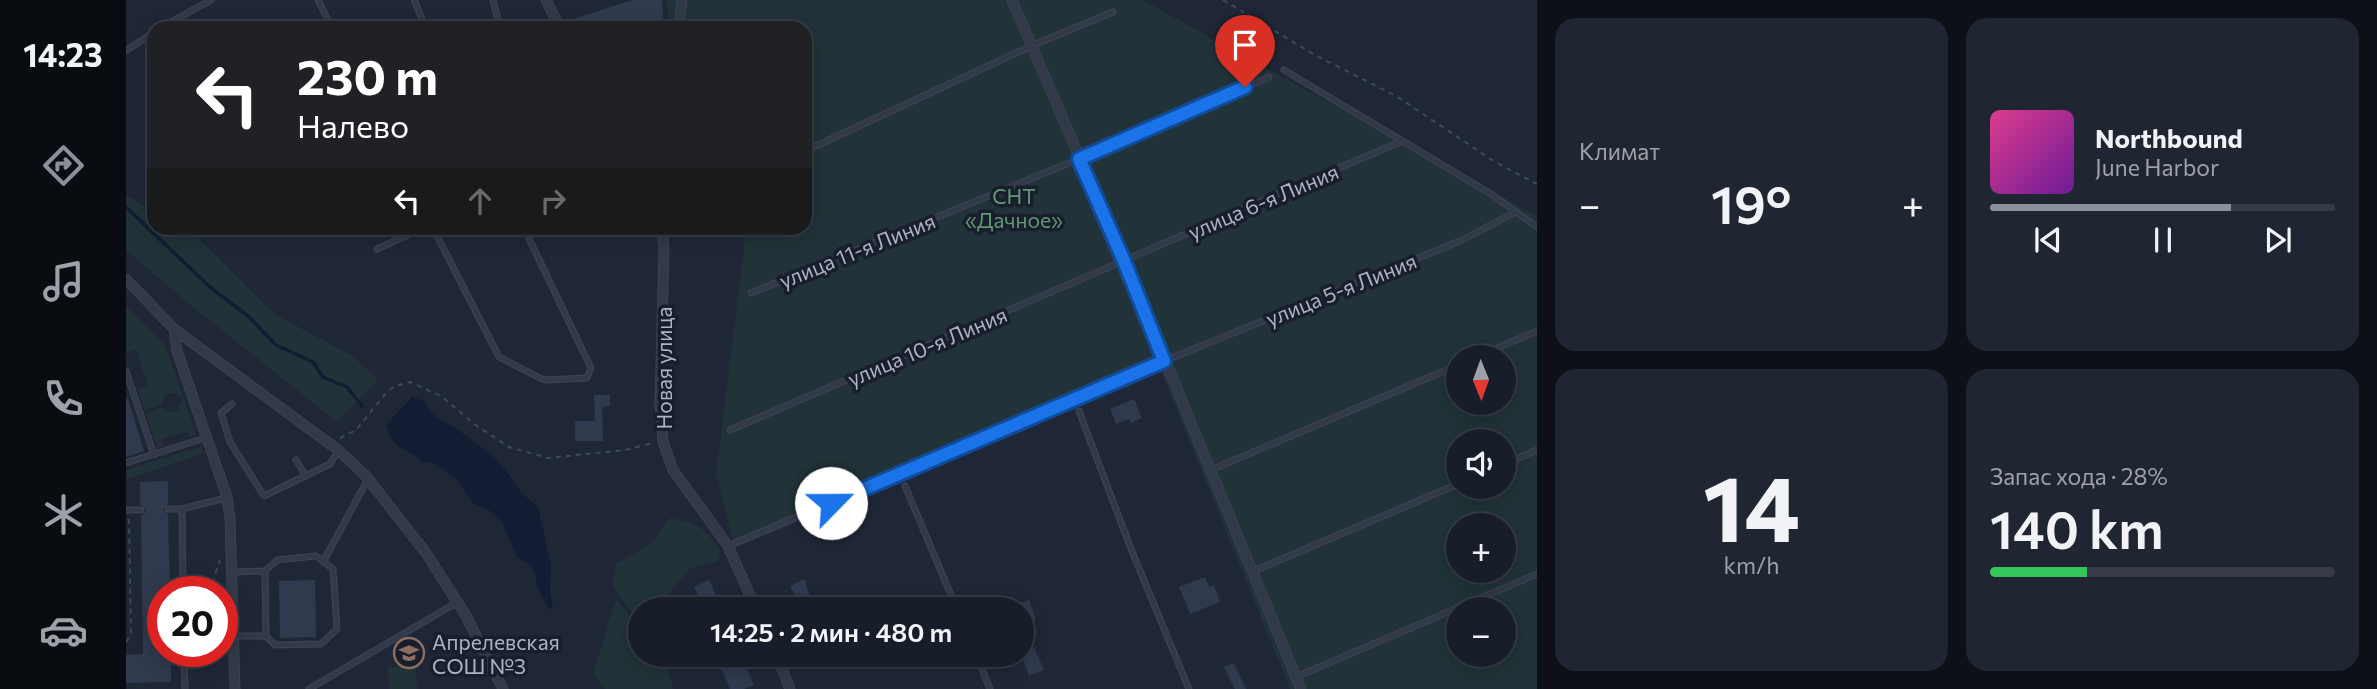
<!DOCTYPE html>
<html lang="ru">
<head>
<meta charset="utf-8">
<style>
	body { margin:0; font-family:Commissioner,sans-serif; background:#202631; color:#f1f3f6; height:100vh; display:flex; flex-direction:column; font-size:26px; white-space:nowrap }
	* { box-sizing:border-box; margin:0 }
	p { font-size:23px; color:#9ea2a8 }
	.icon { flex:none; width:38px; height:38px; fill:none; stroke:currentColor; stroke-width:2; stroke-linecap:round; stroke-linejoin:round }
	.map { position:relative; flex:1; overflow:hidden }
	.side { display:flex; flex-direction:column; gap:18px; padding:18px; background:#0d1017; width:840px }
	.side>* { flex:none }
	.hud { position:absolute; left:21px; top:21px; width:665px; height:214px; border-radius:21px; box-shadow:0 4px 18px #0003,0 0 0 2px #363b46; background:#202124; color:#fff; overflow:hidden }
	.needle { width:46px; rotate:179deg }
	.buttons { position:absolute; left:1320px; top:345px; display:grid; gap:14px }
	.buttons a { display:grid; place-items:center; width:70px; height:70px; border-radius:50%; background:#171d29; box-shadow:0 4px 18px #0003,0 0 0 2px #363b46; font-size:35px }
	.speed { position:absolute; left:21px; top:576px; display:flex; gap:14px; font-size:35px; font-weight:700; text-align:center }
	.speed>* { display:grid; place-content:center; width:91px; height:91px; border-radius:50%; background:#171d29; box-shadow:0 4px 18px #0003,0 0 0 2px #363b46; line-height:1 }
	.speed .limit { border:10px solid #d22; background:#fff; color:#111 }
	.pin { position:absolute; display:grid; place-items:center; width:60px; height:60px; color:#fff; margin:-72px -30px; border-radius:50% 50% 50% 0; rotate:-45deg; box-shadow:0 0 7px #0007 }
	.pin .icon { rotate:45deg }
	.me { position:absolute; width:77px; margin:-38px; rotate:67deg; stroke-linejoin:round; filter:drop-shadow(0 0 5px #0008) }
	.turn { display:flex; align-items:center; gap:24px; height:147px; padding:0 35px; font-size:32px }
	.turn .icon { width:91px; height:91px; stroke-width:2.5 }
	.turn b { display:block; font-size:49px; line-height:60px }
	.lanes { display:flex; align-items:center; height:66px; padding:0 35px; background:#0003; justify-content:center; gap:35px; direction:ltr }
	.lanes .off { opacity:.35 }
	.big { font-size:52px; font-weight:600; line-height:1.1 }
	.side .widget { flex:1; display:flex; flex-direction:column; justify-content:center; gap:10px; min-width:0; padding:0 24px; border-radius:21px; background:#202631 }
	.side .dial { align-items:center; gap:0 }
	.dial b { font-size:91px; line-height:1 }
	.song { display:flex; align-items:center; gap:21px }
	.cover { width:84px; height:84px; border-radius:10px; background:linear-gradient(135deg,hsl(330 70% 55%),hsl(280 70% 35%)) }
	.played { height:7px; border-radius:4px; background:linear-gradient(90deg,#8c9099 70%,#363b46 70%) }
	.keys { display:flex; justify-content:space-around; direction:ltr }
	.heat { display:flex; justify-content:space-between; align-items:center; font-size:38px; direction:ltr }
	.charge { height:10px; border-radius:5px; background:linear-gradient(90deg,#34c759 28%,#363b46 0) }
	.side .tiles { flex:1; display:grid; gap:18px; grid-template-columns:repeat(2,1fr) }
	.trip { position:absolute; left:502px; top:597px; width:406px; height:70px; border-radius:35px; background:#171d29; box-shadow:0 4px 18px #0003,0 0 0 2px #363b46; font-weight:600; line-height:70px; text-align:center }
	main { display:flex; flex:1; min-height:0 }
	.tabs { display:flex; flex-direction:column; width:126px; justify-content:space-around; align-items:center; background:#090c10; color:#9ea2a8 }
	.tabs .icon { width:49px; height:49px }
	.tabs .active { color:#8c9099 }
	.tabs b { font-size:32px; color:#f1f3f6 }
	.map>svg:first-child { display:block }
	.green { fill:#213338; fill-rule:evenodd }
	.water { fill:#121d34 }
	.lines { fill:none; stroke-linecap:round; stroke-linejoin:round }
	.stream { stroke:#121d34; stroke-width:3.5 }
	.building { fill:#303a4e }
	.lane-casing { stroke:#3c4251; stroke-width:7 }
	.street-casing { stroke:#3c4251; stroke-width:11 }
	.path { stroke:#394d51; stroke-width:2; stroke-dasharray:5 5; stroke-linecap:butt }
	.lane { stroke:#323948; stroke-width:4.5 }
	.street { stroke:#323948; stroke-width:9 }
	.route-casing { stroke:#114b97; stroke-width:18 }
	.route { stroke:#1a73e8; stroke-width:12 }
	.labels { text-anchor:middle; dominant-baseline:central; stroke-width:7; stroke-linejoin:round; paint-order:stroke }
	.park-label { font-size:21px; fill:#639673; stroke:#181e2c }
	.street-label { font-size:21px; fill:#acb3c5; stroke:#181e2c }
	.poi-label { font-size:21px; fill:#acb3c5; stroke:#181e2c; text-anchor:start }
</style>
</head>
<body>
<main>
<nav class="tabs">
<b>14:23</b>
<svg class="icon active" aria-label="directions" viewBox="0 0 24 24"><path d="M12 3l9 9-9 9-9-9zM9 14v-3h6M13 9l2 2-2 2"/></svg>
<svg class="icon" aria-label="music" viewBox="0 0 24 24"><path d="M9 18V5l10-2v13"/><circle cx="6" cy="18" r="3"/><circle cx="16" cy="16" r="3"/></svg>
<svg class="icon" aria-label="phone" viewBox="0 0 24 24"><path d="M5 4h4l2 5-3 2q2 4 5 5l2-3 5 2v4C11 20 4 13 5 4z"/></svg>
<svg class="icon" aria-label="climate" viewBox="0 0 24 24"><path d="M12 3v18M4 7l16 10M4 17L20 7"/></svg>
<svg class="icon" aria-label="car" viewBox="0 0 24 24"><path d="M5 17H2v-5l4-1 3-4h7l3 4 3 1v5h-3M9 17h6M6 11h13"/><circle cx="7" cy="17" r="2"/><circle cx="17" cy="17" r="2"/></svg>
</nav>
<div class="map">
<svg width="1411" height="689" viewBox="0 0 1411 689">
	<rect width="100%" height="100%" fill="#1f2737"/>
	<!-- green -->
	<path class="green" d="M541,0h475l395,216v473h-247l-129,-318 -426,177 -19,-73 29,-236 -36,-11h96v-200h-136zM1332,357h45v45h-45zM1332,441h45v45h-45zM1332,525h45v45h-45zM1332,609h45v45h-45z
		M0,195l28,16v17h29l12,7 81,80 78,42 24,23 -41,42 -150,-120 -61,-52z
		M0,306l39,39 31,90 -6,2 -3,-6 -26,8 2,7 -5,2 -12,-34 17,-7 6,5 8,-1 5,-10 -4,-7 -8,-1 -6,3 -2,8 -17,6 -7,-20 10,-4 -12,-36 -10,3z
		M69,448h6l3,5 -78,26v-9z
		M544,518c29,6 34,8 50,33l-3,10 -28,8 -27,33v7h-22v45l24,1 9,34h-68l-12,-15 23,-75 17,21 1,-4 -22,-31 4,-21 36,-21z
		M290,666l1,23h-28l-1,-22z"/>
	<!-- water -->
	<path class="water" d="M286,397l12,4c10,21 21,18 37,31 13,10 28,20 39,32 9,9 15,22 24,31 6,6 11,7 15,15l12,55 -1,29 3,11 -3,5 -14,-25v-10l-5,-9 -14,-9 -15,-35 -12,-11 -17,-8 -16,-23 -22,-17 -13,-1c-8,-9 -15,-11 -24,-16 -7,-4 -9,-14 -12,-21z"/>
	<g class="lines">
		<!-- stream -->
		<path class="stream" d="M0,207l85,81 37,28 28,29 37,17 10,15 24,10 15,19"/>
	</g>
	<!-- building -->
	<path class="building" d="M506,0h30l2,28h-97l-2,-6z
		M468,395h16v11l-8,1 1,34h-28v-20h20z
		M0,399h2l16,52 -18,6z
		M1008,399l8,19 -11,5 -2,-4 -13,5 -6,-15z
		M42,481v23l-5,6 5,4 2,78h-7v59h8v31l-45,1v-28l17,-1 -2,-139 4,-2 1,-4 -6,-4v-23z
		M1079,577l4,10 5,-2 6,17 -30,12 -11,-27z
		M679,579l3,12 8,18h-14l-12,-23z
		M189,580l1,57 -36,1 -1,-57z
		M583,580l7,15 -15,7 -7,-15z
		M903,600l7,19 -14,5v-15l-16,-1z
		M908,647l10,23 -15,6 -7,-18v-6z
		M612,654h3l13,31 -10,4h-14l-11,-26z
		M1108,663l12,26h-11l-11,-22z"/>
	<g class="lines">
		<!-- lane casing -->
		<g class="lane-casing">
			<path id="lane" d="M192,0l14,28
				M288,0l12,28
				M367,0l7,28
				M34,28l51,-28
				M1,50l27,-18
				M1158,70l207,124 46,33
				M679,151l226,-105 82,-34
				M307,228l66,129 45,23 43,-2 4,-10 -67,-140
				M251,249l46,-21
				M625,293l328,-134 190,-82
				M1350,357l61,-26
				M0,371l28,84
				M106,404l-11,9 9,29 34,54 66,-32 8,-13
				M953,411l52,138 58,140
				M604,430l672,-289
				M170,460l10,16
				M0,463l79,-25
				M1377,465l34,-15
				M1085,470l247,-105
				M779,486l52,123
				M42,509h13
				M0,510h15
				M602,546l436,-185 296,-120 56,-29
				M190,556l17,13 4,60 -16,15 -46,1 -9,-9 -1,-65 12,-11z
				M197,562l45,-83
				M1128,571l204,-87
				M106,572l33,-1
				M57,592l-1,-83 44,-11
				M108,636h32
				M58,651l1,38
				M850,654l14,35
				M1170,677l241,-103
				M183,689l147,-86"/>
		</g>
		<!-- street casing -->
		<g class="street-casing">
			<path id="street" d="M420,0l14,28
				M886,0l112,261 177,428
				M553,28l3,-28
				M535,228l3,19 -4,158 3,37 10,28 55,76 28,63
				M536,235l17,-7
				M0,279l48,50 3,22 50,146 3,22 5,170
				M48,329l164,121 27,25 61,78 39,61 38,75
				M650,654l14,35"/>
		</g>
		<!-- path -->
		<path class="path" d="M1097,0l92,55 81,41 99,66 42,22
			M214,438l16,-8 30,-37 9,-7 15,-4 31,14 36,30 32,21 39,11 77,-8 28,-7
			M83,592l11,-32
			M0,642l5,-7 -2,-116"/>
		<!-- lane -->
		<use href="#lane" class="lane"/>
		<!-- street -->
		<use href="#street" class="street"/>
	</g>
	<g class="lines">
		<!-- route casing -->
		<g class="route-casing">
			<path id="route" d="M705,503l333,-142 -40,-100 -45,-102 166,-72"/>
		</g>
		<!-- route -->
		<use href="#route" class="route"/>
	</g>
	<!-- icons -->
	<defs>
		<g id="school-ring" transform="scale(1.575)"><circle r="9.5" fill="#181e2c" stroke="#8d6e63" stroke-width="1.5"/><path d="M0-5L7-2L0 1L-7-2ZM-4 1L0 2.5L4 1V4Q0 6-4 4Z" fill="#8d6e63"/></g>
	</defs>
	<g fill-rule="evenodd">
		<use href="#school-ring" x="283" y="653"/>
	</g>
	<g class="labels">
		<!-- park labels -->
		<g class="park-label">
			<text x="888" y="195">СНТ<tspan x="888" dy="24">«Дачное»</tspan></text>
		</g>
		<!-- street labels -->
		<g class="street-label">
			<text transform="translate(1137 201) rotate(-23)">улица 6-я Линия</text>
			<text transform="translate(731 250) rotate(-22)">улица 11-я Линия</text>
			<text transform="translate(1215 289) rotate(-22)">улица 5-я Линия</text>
			<text transform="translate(801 346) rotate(-23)">улица 10-я Линия</text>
			<text transform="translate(537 368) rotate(-90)">Новая улица</text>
		</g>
		<!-- poi labels -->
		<g class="poi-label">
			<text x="306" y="641">Апрелевская<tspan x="306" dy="24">СОШ №3</tspan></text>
		</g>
	</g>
</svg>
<div class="buttons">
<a><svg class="needle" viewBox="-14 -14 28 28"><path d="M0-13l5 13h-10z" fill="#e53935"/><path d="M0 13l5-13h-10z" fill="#9ea2a8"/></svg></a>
<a><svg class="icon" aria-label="sound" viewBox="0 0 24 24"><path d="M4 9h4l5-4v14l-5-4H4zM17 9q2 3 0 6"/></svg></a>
<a>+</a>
<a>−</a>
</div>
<div class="speed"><div class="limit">20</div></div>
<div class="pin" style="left:1119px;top:87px;background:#d93025"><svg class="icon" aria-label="arrive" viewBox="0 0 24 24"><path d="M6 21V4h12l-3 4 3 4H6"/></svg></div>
<svg class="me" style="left:705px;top:503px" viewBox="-20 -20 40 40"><circle r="19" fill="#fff"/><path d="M0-13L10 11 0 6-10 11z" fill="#1a73e8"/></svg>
<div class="trip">14:25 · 2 мин · 480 m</div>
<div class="hud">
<div class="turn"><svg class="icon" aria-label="left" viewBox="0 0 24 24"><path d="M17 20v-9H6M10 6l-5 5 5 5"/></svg><div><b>230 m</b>Налево</div></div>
<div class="lanes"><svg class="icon" aria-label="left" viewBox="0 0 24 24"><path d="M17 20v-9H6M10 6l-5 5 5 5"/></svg><svg class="icon off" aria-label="ahead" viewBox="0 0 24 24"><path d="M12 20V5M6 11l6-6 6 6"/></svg><svg class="icon off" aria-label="right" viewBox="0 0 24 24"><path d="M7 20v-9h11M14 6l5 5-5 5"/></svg></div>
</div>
</div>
<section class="side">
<div class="tiles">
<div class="widget"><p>Климат</p>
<div class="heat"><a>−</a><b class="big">19°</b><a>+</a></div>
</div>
<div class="widget">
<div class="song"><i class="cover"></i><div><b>Northbound</b><p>June Harbor</p></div></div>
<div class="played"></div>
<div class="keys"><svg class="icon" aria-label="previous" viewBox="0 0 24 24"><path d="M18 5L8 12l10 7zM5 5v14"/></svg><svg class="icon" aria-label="pause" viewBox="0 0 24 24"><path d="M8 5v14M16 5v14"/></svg><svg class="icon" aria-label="next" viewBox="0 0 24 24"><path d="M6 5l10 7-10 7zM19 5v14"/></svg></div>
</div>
<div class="widget dial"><b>14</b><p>km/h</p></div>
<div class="widget"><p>Запас хода · 28%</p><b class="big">140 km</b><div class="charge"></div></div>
</div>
</section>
</main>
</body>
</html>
